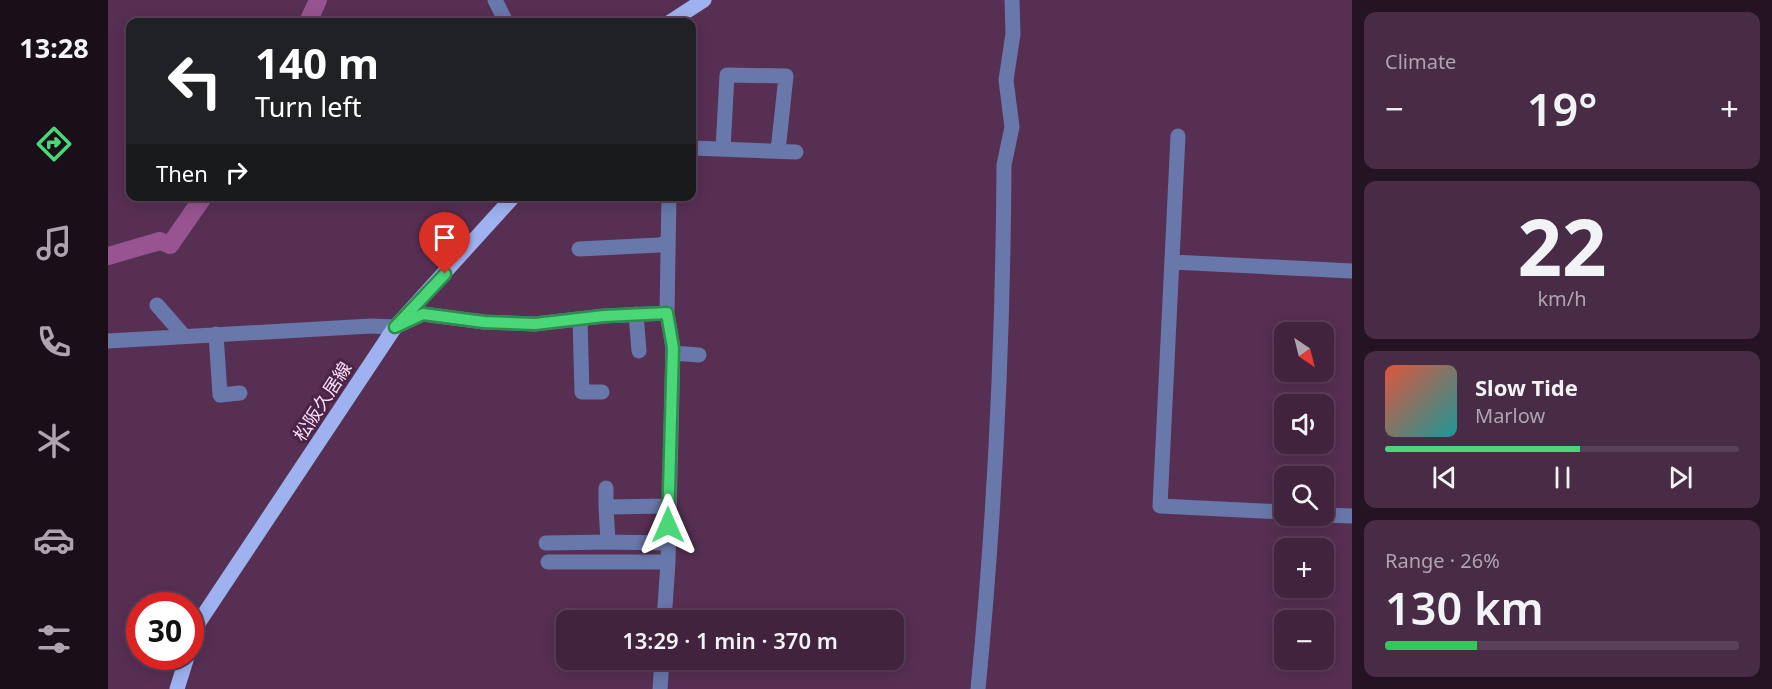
<!DOCTYPE html>
<html lang="en">
<head>
<meta charset="utf-8">
<style>
	body { margin:0; font-family:"Noto Sans","Noto Sans JP",sans-serif; background:#482b45; color:#f1f3f6; height:100vh; display:flex; flex-direction:column; font-size:22px; white-space:nowrap }
	* { box-sizing:border-box; margin:0 }
	p { font-size:20px; color:#aea4b0 }
	.icon { flex:none; width:33px; height:33px; fill:none; stroke:currentColor; stroke-width:2; stroke-linecap:round; stroke-linejoin:round }
	.map { position:relative; flex:1; overflow:hidden }
	.panel { display:flex; flex-direction:column; gap:12px; padding:12px; background:#241322; width:420px }
	.panel>* { flex:none }
	.hud { position:absolute; left:18px; top:18px; width:570px; height:183px; border-radius:12px; box-shadow:0 3px 15px #0003,0 0 0 2px #5a4058; background:#202124; color:#fff; overflow:hidden }
	.needle { width:39px; rotate:145deg }
	.fabs { position:absolute; left:1166px; top:322px; display:grid; gap:12px }
	.fabs a { display:grid; place-items:center; width:60px; height:60px; border-radius:12px; background:#41233e; box-shadow:0 3px 15px #0003,0 0 0 2px #5a4058; font-size:30px }
	.speed { position:absolute; left:18px; top:592px; display:flex; gap:12px; font-size:30px; font-weight:700; text-align:center }
	.speed>* { display:grid; place-content:center; width:78px; height:78px; border-radius:50%; background:#41233e; box-shadow:0 3px 15px #0003,0 0 0 2px #5a4058; line-height:1 }
	.speed .limit { border:9px solid #d22; background:#fff; color:#111 }
	.pin { position:absolute; display:grid; place-items:center; width:51px; height:51px; color:#fff; margin:-62px -26px; border-radius:50% 50% 50% 0; rotate:-45deg; box-shadow:0 0 6px #0007 }
	.pin .icon { rotate:45deg }
	.me { position:absolute; width:66px; margin:-33px; rotate:0deg; stroke-linejoin:round; filter:drop-shadow(0 0 4px #0008) }
	.turn { display:flex; align-items:center; gap:21px; height:126px; padding:0 30px; font-size:27px }
	.turn .icon { width:78px; height:78px; stroke-width:2.5 }
	.turn b { display:block; font-size:42px; line-height:51px }
	.then { display:flex; align-items:center; height:57px; padding:0 30px; background:#0003; gap:12px; font-size:22px }
	.big { font-size:45px; font-weight:600; line-height:1.1 }
	.panel .tile { flex:1; display:flex; flex-direction:column; justify-content:center; gap:9px; min-width:0; padding:0 21px; border-radius:12px; background:#482b45 }
	.panel .dial { align-items:center; gap:0 }
	.dial b { font-size:78px; line-height:1 }
	.song { display:flex; align-items:center; gap:18px }
	.cover { width:72px; height:72px; border-radius:9px; background:linear-gradient(135deg,hsl(10 70% 55%),hsl(180 70% 35%)) }
	.played { height:6px; border-radius:3px; background:linear-gradient(90deg,#49d778 55%,#5a4058 55%) }
	.keys { display:flex; justify-content:space-around; direction:ltr }
	.heat { display:flex; justify-content:space-between; align-items:center; font-size:33px; direction:ltr }
	.charge { height:9px; border-radius:4px; background:linear-gradient(90deg,#34c759 26%,#5a4058 0) }
	.trip { position:absolute; left:448px; top:610px; width:348px; height:60px; border-radius:12px; background:#41233e; box-shadow:0 3px 15px #0003,0 0 0 2px #5a4058; font-weight:600; line-height:60px; text-align:center }
	main { display:flex; flex:1; min-height:0 }
	.menu { display:flex; flex-direction:column; width:108px; justify-content:space-around; align-items:center; background:#1a0e19; color:#aea4b0 }
	.menu .icon { width:42px; height:42px }
	.menu .selected { color:#49d778 }
	.menu b { font-size:27px; color:#f1f3f6 }
	.map>svg:first-child { display:block }
	.lines { fill:none; stroke-linecap:round; stroke-linejoin:round }
	.river { stroke:#975490; stroke-width:18 }
	.minor { stroke:#6978ab; stroke-width:15 }
	.major { stroke:#9eb2ef; stroke-width:15 }
	.route-casing { stroke:#2f8c4e; stroke-width:15 }
	.route { stroke:#49d778; stroke-width:10 }
	.labels { text-anchor:middle; dominant-baseline:central; stroke-width:6; stroke-linejoin:round; paint-order:stroke }
	.street-label { font-size:18px; fill:#fae1f7; stroke:#4c2448 }
</style>
</head>
<body>
<main>
<nav class="menu">
<b>13:28</b>
<svg class="icon selected" aria-label="directions" viewBox="0 0 24 24"><path d="M12 3l9 9-9 9-9-9zM9 14v-3h6M13 9l2 2-2 2"/></svg>
<svg class="icon" aria-label="music" viewBox="0 0 24 24"><path d="M9 18V5l10-2v13"/><circle cx="6" cy="18" r="3"/><circle cx="16" cy="16" r="3"/></svg>
<svg class="icon" aria-label="phone" viewBox="0 0 24 24"><path d="M5 4h4l2 5-3 2q2 4 5 5l2-3 5 2v4C11 20 4 13 5 4z"/></svg>
<svg class="icon" aria-label="climate" viewBox="0 0 24 24"><path d="M12 3v18M4 7l16 10M4 17L20 7"/></svg>
<svg class="icon" aria-label="car" viewBox="0 0 24 24"><path d="M5 17H2v-5l4-1 3-4h7l3 4 3 1v5h-3M9 17h6M6 11h13"/><circle cx="7" cy="17" r="2"/><circle cx="17" cy="17" r="2"/></svg>
<svg class="icon" aria-label="filters" viewBox="0 0 24 24"><path d="M4 7h16M4 17h16"/><circle cx="9" cy="7" r="2"/><circle cx="15" cy="17" r="2"/></svg>
</nav>
<div class="map">
<svg width="1244" height="689" viewBox="0 0 1244 689">
	<rect width="100%" height="100%" fill="#572f53"/>
	<g class="lines">
		<!-- river -->
		<path class="river" d="M200,22l10,-22
			M62,245l34,-49
			M0,256l52,-15 5,2"/>
		<!-- minor -->
		<path class="minor" d="M387,0l11,22
			M1070,136l-18,370 124,6
			M584,148l104,4
			M615,149l4,-74 59,1 -8,75
			M471,249l80,-4 9,-3
			M1065,262l179,9
			M49,305l27,31
			M528,314l3,37
			M472,319l2,73h20
			M108,334l4,61 20,-2
			M0,341l263,-15 24,1 28,-13 61,8 51,2 69,-8 63,-3
			M565,353l26,2
			M498,488v19l62,-1
			M498,507l2,35 60,1
			M1215,515l29,1
			M438,543l62,-1
			M440,562h120
			M556,621l4,-59 5,-214 -6,-35 2,-117
			M552,689l2,-29
			M870,689c17,-174 25,-350 26,-524l8,-38 -6,-47 7,-46 -1,-34"/>
		<!-- major -->
		<path class="major" d="M562,22l34,-22
			M82,647l9,-25 196,-295 119,-131
			M69,689l10,-32"/>
	</g>
	<g class="lines">
		<!-- route casing -->
		<g class="route-casing">
			<path id="route" d="M337,274l-50,53 28,-13 61,8 51,2 69,-8 63,-3 6,35 -5,177"/>
		</g>
		<!-- route -->
		<use href="#route" class="route"/>
	</g>
	<g class="labels">
		<!-- street labels -->
		<g class="street-label">
			<text transform="translate(214 401) rotate(-57)">松阪久居線</text>
		</g>
	</g>
</svg>
<div class="fabs">
<a><svg class="needle" viewBox="-14 -14 28 28"><path d="M0-13l5 13h-10z" fill="#e53935"/><path d="M0 13l5-13h-10z" fill="#aea4b0"/></svg></a>
<a><svg class="icon" aria-label="sound" viewBox="0 0 24 24"><path d="M4 9h4l5-4v14l-5-4H4zM17 9q2 3 0 6"/></svg></a>
<a><svg class="icon" aria-label="search" viewBox="0 0 24 24"><circle cx="10" cy="10" r="6"/><path d="M15 15l6 6"/></svg></a>
<a>+</a>
<a>−</a>
</div>
<div class="speed"><div class="limit">30</div></div>
<div class="pin" style="left:337px;top:274px;background:#d93025"><svg class="icon" aria-label="arrive" viewBox="0 0 24 24"><path d="M6 21V4h12l-3 4 3 4H6"/></svg></div>
<svg class="me" style="left:560px;top:525px" viewBox="-20 -20 40 40"><path d="M0-17L14 15 0 8-14 15z" fill="#49d778" stroke="#fff" stroke-width="4"/></svg>
<div class="trip">13:29 · 1 min · 370 m</div>
<div class="hud">
<div class="turn"><svg class="icon" aria-label="left" viewBox="0 0 24 24"><path d="M17 20v-9H6M10 6l-5 5 5 5"/></svg><div><b>140 m</b>Turn left</div></div>
<div class="then">Then<svg class="icon" aria-label="right" viewBox="0 0 24 24"><path d="M7 20v-9h11M14 6l5 5-5 5"/></svg></div>
</div>
</div>
<section class="panel">
<div class="tile"><p>Climate</p>
<div class="heat"><a>−</a><b class="big">19°</b><a>+</a></div>
</div>
<div class="tile dial"><b>22</b><p>km/h</p></div>
<div class="tile">
<div class="song"><i class="cover"></i><div><b>Slow Tide</b><p>Marlow</p></div></div>
<div class="played"></div>
<div class="keys"><svg class="icon" aria-label="previous" viewBox="0 0 24 24"><path d="M18 5L8 12l10 7zM5 5v14"/></svg><svg class="icon" aria-label="pause" viewBox="0 0 24 24"><path d="M8 5v14M16 5v14"/></svg><svg class="icon" aria-label="next" viewBox="0 0 24 24"><path d="M6 5l10 7-10 7zM19 5v14"/></svg></div>
</div>
<div class="tile"><p>Range · 26%</p><b class="big">130 km</b><div class="charge"></div></div>
</section>
</main>
</body>
</html>
